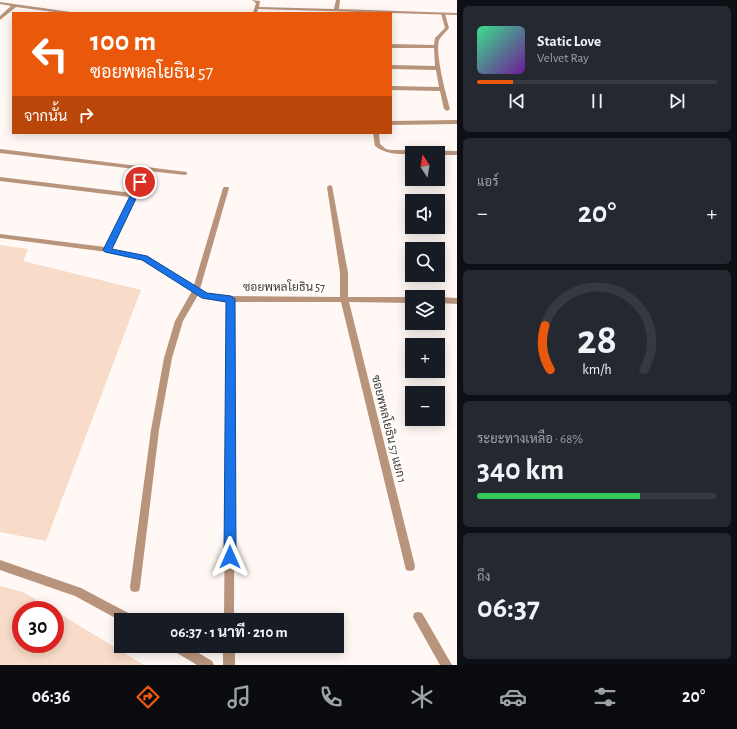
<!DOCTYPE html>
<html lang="th">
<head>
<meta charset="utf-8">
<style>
	body { margin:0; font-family:"Alegreya Sans",Sarabun,sans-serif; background:#242831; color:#f1f3f6; height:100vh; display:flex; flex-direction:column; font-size:15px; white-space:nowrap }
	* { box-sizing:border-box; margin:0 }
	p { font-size:13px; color:#9ea1a6 }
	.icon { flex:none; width:22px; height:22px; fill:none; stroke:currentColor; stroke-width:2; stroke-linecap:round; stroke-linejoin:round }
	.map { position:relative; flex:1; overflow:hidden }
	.sheet { display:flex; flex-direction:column; gap:6px; padding:6px; background:#0d0f14; width:280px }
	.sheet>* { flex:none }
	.banner { position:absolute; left:12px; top:12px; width:380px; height:122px; border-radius:0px; box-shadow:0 2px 10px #0003; background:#ea580c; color:#fff; overflow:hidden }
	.needle { width:26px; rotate:348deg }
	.fabs { position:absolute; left:405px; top:146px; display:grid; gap:8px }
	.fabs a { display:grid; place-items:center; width:40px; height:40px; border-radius:0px; background:#171b24; box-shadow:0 2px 10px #0003; font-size:20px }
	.speed { position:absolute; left:12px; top:601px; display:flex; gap:8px; font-size:20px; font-weight:700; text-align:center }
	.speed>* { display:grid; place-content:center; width:52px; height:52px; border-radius:50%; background:#171b24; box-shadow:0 2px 10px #0003; line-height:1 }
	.speed .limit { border:6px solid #d22; background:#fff; color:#111 }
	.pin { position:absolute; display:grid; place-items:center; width:34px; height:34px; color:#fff; margin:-17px; border:2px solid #fff; border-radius:50%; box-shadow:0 1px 4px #0007 }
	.me { position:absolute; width:44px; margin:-22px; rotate:0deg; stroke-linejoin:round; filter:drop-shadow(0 0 3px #0008) }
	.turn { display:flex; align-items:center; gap:14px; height:84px; padding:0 12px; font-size:18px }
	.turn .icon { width:52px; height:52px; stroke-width:2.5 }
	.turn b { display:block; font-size:28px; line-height:34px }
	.then { display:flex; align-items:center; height:38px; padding:0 12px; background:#0003; gap:8px; font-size:15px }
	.big { font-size:30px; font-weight:700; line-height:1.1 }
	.sheet .tile { flex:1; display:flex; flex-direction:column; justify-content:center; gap:6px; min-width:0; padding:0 14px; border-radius:6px; background:#242831 }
	.sheet .dial { align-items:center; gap:0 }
	.dial svg { height:104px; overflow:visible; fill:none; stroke:#363941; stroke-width:7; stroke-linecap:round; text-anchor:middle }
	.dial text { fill:#f1f3f6; stroke:none }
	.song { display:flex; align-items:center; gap:12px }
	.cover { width:48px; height:48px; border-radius:6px; background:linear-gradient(135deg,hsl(150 70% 55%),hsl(280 70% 35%)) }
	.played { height:4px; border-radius:2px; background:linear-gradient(90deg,#ea580c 15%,#363941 15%) }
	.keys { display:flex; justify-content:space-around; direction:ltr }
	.heat { display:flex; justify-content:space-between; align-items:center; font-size:22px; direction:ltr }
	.charge { height:6px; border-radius:3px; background:linear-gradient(90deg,#34c759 68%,#363941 0) }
	.trip { position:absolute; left:114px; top:613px; width:230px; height:40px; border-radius:0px; background:#171b24; box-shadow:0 2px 10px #0003; font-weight:700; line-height:40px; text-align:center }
	.tabs { display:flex; height:64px; justify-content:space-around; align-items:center; background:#090b0e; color:#9ea1a6 }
	.tabs .icon { width:28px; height:28px }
	.tabs .selected { color:#ea580c }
	.tabs b { font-size:18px; color:#f1f3f6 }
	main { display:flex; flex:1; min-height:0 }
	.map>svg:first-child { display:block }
	.green { fill:#f8dbc8 }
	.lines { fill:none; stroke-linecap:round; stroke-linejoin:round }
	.service { fill:#b8947c; fill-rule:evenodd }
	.minor { fill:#b8947c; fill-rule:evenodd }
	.route { fill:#1a73e8; stroke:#114b97 }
	.labels { text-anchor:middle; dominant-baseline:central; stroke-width:3; stroke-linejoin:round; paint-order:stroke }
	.street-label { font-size:12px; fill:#413a36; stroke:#fff }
</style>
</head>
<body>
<main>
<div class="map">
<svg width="457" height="665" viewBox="0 0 457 665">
	<rect width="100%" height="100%" fill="#fff8f4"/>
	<!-- green -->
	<path class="green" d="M0,245l28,4 -5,12 118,29 -95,251 -46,-9z
		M0,586l23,6 30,18h-32v34h34v-33l89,54h-144z"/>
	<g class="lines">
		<!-- service -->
		<path class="service" d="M441,13l4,1 4,14c-3,4 -8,8 -10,12 -4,14 7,54 11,69l-3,2 -3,-2 -4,-18 -49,-1v-4l48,1 -3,-17 -45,-1v-4l44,1 -1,-18h-43v-4l43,1 1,-7 10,-10z
			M457,120v4l-66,1v-4z
			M373,133h6l1,11 6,5 5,1 66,1v4h-19v-2h-26v1c-14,0 -25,1 -37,-8z"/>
		<!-- minor -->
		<path class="minor" d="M252,0l8,1 -1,6 75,2 2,-9h4l-1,9 118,4v2l-199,-6 -1,4h-4l3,-10z
			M0,2l71,10 2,1h-12l-45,-6 -16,13v-4l11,-10 -11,-2z
			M0,149l187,23v2l-2,1 -36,-4 -38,78 36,7 47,29 29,-97 1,-1h4l1,1 -29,101 7,4 24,3 109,1v-24l-13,-86 3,-2 2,1 16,87v24h64v6l-63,-1 66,264 -1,4 -4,1 -4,-1 -1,-4 -64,-264h-106l-1,318h-10l3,-319 -22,-2 -7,-4 -15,26 -11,37 -13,72 -19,157 -1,4 -4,1 -4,-1 -1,-4 21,-157 13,-72 11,-37 17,-30 -50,-31 -35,-8 -107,-14v-4l105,13 25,-50 -130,-16v-4l132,16 11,-23 -143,-17z
			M438,297l19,1v6l-19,-1z
			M0,560l81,28 53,28 1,4h-14v1l-46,-25 -75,-26z
			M418,612l4,1 30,52h-12l-27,-48 1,-4z
			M170,646h17l25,15 2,4h-17l-25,-15z
			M223,646h12v19h-12z"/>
	</g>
	<!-- route -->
	<path class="route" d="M140,179l4,3 -32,67 35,7 60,37 24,3 4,3 1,258 -2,4 -4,2 -4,-2 -2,-4 2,-255 -24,-4 -60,-38 -37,-8 -2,-2 34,-68z"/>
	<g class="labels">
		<!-- street labels -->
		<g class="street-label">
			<text x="284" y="287">ซอยพหลโยธิน 57</text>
			<text transform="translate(389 429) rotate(76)">ซอยพหลโยธิน 57 แยก 1</text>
		</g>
	</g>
</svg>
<div class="fabs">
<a><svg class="needle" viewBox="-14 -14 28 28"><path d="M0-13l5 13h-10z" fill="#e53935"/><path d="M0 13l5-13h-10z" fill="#9ea1a6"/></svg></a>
<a><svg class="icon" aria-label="sound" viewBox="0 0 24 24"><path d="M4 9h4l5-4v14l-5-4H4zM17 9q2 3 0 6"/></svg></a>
<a><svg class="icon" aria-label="search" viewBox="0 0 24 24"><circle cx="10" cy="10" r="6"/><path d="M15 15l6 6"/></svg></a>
<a><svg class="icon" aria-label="layers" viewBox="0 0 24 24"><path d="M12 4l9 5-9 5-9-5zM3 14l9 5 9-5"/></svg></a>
<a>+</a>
<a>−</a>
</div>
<div class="speed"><div class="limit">30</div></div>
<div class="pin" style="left:140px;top:182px;background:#d93025"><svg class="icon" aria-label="arrive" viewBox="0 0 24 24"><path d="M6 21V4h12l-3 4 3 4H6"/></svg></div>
<svg class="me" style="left:230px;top:557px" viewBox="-20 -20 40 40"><path d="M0-17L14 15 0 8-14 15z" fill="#1a73e8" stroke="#fff" stroke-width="4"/></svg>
<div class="trip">06:37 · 1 นาที · 210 m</div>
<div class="banner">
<div class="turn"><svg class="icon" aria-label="left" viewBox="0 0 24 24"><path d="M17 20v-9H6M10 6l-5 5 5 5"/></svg><div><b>100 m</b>ซอยพหลโยธิน 57</div></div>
<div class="then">จากนั้น<svg class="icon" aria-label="right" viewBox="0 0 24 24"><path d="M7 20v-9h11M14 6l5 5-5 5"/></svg></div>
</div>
</div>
<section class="sheet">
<div class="tile">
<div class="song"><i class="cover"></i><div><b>Static Love</b><p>Velvet Ray</p></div></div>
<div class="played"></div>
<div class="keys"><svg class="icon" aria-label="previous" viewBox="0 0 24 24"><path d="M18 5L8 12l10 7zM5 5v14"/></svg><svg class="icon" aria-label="pause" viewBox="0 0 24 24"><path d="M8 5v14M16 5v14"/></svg><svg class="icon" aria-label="next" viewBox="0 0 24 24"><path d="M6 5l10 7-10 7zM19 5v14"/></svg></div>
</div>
<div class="tile"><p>แอร์</p>
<div class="heat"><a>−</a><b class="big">20°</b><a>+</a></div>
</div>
<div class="tile dial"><svg viewBox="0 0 100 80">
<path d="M14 69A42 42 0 1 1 86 69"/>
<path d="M14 69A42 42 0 0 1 10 35" stroke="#ea580c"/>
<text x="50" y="56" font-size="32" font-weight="700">28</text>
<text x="50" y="72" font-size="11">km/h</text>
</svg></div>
<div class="tile"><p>ระยะทางเหลือ · 68%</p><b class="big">340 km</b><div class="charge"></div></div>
<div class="tile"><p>ถึง</p><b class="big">06:37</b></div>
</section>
</main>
<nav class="tabs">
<b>06:36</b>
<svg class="icon selected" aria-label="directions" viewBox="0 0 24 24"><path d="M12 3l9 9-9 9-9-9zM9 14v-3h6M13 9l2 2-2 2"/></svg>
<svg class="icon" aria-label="music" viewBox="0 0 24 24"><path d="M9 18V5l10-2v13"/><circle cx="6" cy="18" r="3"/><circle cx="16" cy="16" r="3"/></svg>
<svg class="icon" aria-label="phone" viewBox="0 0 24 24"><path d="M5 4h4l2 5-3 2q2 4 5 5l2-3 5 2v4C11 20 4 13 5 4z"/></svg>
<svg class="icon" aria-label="climate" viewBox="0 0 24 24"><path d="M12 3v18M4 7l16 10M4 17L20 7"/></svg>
<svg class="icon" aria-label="car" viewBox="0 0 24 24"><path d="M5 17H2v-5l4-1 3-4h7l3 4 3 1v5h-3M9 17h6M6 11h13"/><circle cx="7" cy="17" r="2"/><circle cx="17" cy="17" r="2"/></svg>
<svg class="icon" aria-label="filters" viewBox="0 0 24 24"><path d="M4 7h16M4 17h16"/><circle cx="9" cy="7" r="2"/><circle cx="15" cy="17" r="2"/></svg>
<b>20°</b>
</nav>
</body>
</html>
